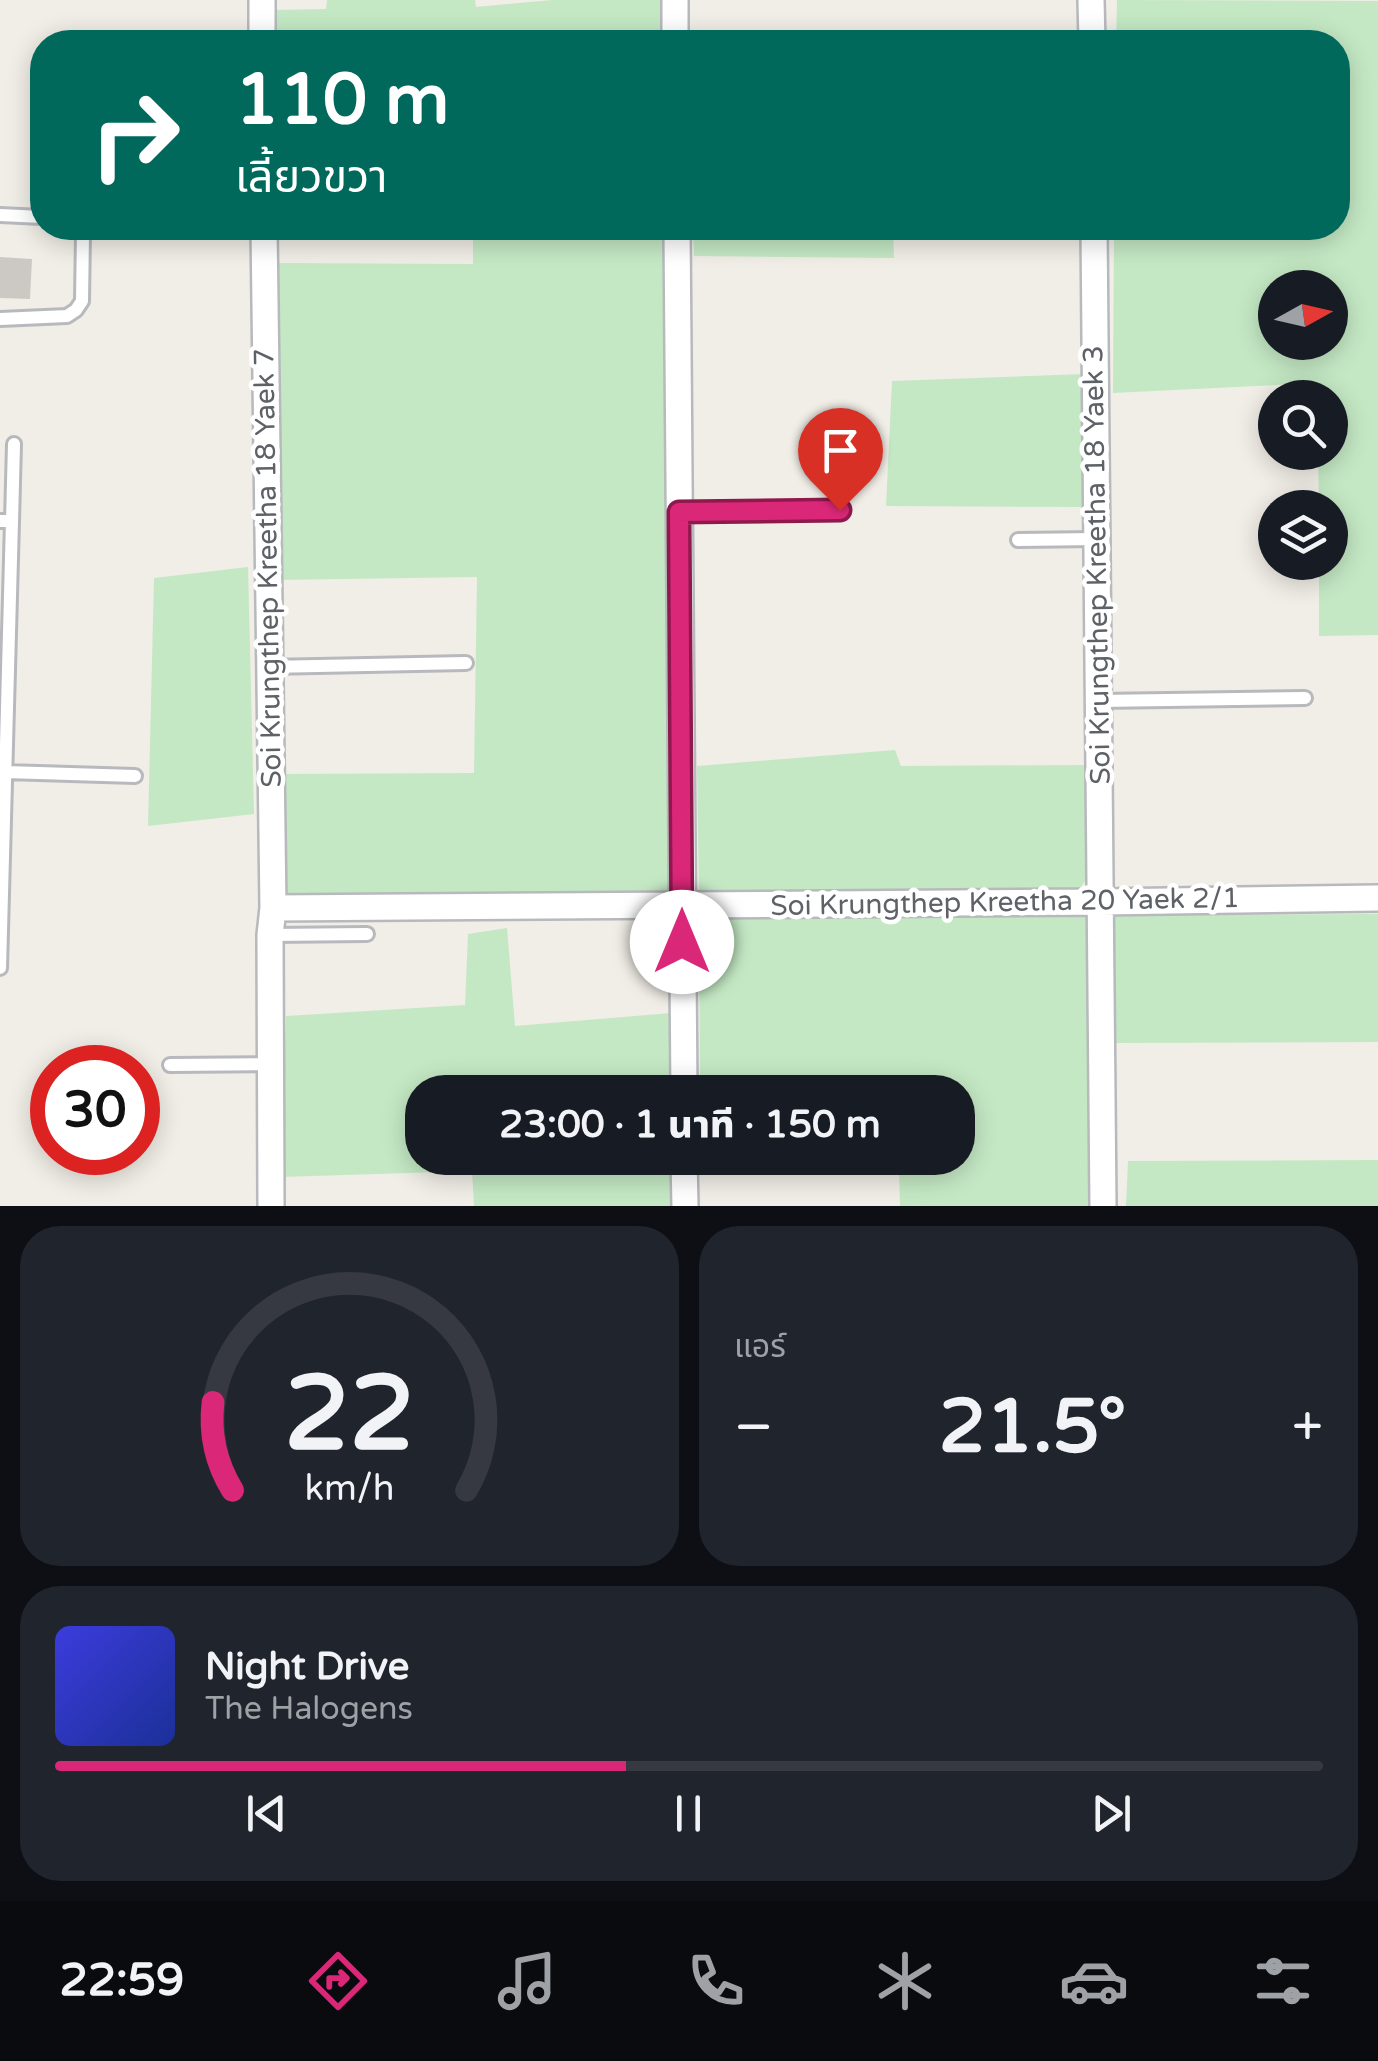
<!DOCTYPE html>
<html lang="th">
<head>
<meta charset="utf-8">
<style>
	body { margin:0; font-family:"Varela Round","Noto Sans Thai",sans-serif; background:#20242c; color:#f1f3f6; height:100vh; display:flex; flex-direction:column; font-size:38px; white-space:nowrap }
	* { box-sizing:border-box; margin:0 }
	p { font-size:32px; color:#9ea1a6 }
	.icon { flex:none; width:55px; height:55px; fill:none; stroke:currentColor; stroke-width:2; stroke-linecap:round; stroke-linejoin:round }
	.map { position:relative; height:1206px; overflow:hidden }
	.sheet { display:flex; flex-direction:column; gap:20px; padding:20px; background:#0d0f14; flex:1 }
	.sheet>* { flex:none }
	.hud { position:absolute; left:30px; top:30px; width:1320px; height:210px; border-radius:40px; box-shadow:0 5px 25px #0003; background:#00695c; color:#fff; overflow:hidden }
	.needle { width:65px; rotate:82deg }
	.tools { position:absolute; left:1258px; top:270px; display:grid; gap:20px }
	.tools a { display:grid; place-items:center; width:90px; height:90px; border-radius:50%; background:#171b24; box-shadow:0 5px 25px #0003; font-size:50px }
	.speed { position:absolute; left:30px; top:1045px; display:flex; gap:20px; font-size:50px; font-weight:700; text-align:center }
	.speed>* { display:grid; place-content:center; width:130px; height:130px; border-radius:50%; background:#171b24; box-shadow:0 5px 25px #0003; line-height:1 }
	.speed .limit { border:15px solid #d22; background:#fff; color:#111 }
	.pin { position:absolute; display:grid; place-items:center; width:85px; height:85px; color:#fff; margin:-102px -42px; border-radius:50% 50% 50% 0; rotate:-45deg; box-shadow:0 0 10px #0007 }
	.pin .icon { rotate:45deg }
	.me { position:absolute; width:110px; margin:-55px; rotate:0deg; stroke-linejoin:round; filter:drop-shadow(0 0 8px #0008) }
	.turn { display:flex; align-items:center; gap:35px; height:210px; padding:0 40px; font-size:45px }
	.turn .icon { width:130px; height:130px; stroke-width:2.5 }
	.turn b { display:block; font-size:70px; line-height:85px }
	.big { font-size:75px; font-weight:800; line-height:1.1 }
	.sheet .tile { flex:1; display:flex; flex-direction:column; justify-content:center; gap:15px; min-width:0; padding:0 35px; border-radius:40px; background:#20242c }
	.sheet .dial { align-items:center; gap:0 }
	.dial svg { height:260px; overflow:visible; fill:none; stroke:#363941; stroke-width:7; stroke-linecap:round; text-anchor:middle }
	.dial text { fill:#f1f3f6; stroke:none }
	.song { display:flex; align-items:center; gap:30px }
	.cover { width:120px; height:120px; border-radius:15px; background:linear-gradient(135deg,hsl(240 70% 55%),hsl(230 70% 35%)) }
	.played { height:10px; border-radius:5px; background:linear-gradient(90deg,#db2777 45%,#363941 45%) }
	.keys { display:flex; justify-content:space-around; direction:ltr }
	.heat { display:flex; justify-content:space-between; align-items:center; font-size:55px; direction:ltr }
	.sheet .tiles { flex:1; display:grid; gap:20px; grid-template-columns:1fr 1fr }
	.tile:last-child { grid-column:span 2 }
	.trip { position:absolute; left:405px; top:1075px; width:570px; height:100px; border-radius:40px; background:#171b24; box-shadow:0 5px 25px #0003; font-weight:800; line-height:100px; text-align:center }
	.dock { display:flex; height:160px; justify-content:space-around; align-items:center; background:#090b0e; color:#9ea1a6 }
	.dock .icon { width:70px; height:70px }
	.dock .active { color:#db2777 }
	.dock b { font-size:45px; color:#f1f3f6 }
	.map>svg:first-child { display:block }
	.green { fill:#c4e8c4; fill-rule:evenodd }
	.building { fill:#ccc9c4 }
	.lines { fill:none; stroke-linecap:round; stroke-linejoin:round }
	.lane-casing { stroke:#b7b9bd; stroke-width:18 }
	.street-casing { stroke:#b7b9bd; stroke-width:30 }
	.lane { stroke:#fff; stroke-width:12 }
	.street { stroke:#fff; stroke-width:25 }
	.route-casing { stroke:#8e194d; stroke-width:25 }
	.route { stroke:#db2777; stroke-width:18 }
	.labels { text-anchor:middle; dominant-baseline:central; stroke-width:9; stroke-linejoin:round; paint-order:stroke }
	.street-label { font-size:28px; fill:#5e6267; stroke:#fff }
</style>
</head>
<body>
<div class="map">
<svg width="1378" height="1206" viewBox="0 0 1378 1206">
	<rect width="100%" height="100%" fill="#f1eee7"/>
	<!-- green -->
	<path class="green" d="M327,0h148l1,7 76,-7h112v42h-393v-32l55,-1z
		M1117,0l261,1v634l-59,1v-73l11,-1v-54l-11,-1 -1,-54 12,-1v-54l-12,-1 -1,-14 -204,10 1,-165h224v-186h-222zM1275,288h55v54h-55z
		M473,228h195l8,665 -396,4v-123l194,-1 3,-196 -200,3 -4,-317 200,1z
		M693,228h200l1,30 -200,-2z
		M1084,374l3,133 -201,-1 6,-125z
		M248,567l6,247 -106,12 6,-248z
		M895,750l6,16 187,-1 3,109 -15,19h-377l-2,-127z
		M1092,912l4,294h-196l-1,-37 -198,1 -1,-12h258v-66h-258l-1,-178z
		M1378,914v128l-262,1 -2,-128z
		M507,928l8,98 156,-13v79h-249v66h249l1,48h-198l-2,-35 -191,6 5,-161 179,-11 3,-71z
		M1378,1160v46h-252l2,-45z"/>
	<!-- building -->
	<path class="building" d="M0,257l32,2 -2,40 -30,-1z"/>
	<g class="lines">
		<!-- lane casing -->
		<g class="lane-casing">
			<path id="lane" d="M0,215l42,2
				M0,319l67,-3 9,-6 6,-9 1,-67 -3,-6
				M679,512l161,-2
				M0,521h12l2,-77
				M1018,540l78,-1
				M268,667l198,-4
				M1098,701l207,-3
				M6,772l129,4
				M270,935l97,-1
				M0,968l12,-447
				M170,1065l101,-1"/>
		</g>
		<!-- street casing -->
		<g class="street-casing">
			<path id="street" d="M262,0v42
				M675,0v42
				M1091,0l1,42
				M264,228l9,680 -3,27 1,271
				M677,228l7,864
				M1094,228l9,978
				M273,908l827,-6 278,-4
				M684,1158l1,48"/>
		</g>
		<!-- lane -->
		<use href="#lane" class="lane"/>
		<!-- street -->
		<use href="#street" class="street"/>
	</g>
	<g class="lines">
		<!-- route casing -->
		<g class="route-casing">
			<path id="route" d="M682,942l-3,-430 161,-2"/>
		</g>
		<!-- route -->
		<use href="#route" class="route"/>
	</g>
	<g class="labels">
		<!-- street labels -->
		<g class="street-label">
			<text transform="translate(1097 565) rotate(-91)">Soi Krungthep Kreetha 18 Yaek 3</text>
			<text transform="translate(268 568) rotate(-91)">Soi Krungthep Kreetha 18 Yaek 7</text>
			<text transform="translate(1005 902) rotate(-1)">Soi Krungthep Kreetha 20 Yaek 2/1</text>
		</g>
	</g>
</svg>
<div class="tools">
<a><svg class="needle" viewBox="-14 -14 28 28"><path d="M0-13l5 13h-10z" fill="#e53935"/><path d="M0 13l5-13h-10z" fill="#9ea1a6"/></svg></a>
<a><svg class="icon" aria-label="search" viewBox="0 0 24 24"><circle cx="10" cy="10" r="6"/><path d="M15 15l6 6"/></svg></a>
<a><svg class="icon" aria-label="layers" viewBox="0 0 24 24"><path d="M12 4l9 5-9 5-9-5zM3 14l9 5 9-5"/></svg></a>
</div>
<div class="speed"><div class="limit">30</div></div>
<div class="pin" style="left:840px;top:510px;background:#d93025"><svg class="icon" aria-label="arrive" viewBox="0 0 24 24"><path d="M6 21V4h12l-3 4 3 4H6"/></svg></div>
<svg class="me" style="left:682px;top:942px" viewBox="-20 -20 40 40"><circle r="19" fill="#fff"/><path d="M0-13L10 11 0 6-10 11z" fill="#db2777"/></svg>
<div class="trip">23:00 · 1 นาที · 150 m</div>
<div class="hud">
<div class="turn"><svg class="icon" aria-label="right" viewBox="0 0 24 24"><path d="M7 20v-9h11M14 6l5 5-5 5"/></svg><div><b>110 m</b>เลี้ยวขวา</div></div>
</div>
</div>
<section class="sheet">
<div class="tiles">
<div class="tile dial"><svg viewBox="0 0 100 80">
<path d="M14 69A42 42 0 1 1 86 69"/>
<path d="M14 69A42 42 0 0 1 8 42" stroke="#db2777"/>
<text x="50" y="56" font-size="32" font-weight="700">22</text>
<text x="50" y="72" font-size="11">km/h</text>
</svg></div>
<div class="tile"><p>แอร์</p>
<div class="heat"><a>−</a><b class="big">21.5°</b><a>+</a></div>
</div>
<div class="tile">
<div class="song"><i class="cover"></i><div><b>Night Drive</b><p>The Halogens</p></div></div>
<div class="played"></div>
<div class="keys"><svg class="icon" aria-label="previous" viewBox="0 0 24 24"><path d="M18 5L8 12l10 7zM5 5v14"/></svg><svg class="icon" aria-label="pause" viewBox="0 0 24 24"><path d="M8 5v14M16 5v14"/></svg><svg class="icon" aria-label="next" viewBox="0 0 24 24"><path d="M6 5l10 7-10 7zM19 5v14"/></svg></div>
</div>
</div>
</section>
<nav class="dock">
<b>22:59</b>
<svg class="icon active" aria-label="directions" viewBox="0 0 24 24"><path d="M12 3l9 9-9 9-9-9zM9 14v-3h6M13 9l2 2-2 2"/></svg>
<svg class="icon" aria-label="music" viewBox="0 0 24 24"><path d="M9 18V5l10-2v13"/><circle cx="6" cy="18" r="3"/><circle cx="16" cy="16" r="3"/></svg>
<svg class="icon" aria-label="phone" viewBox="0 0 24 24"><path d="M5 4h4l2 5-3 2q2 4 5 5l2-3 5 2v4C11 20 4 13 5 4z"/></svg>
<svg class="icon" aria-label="climate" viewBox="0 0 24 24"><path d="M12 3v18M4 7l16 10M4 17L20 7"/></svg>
<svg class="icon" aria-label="car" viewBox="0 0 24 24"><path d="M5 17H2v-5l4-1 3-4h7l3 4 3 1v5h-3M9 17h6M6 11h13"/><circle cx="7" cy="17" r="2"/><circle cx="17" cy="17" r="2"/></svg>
<svg class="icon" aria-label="filters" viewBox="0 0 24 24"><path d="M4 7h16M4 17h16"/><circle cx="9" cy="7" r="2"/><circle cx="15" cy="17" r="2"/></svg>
</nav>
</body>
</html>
